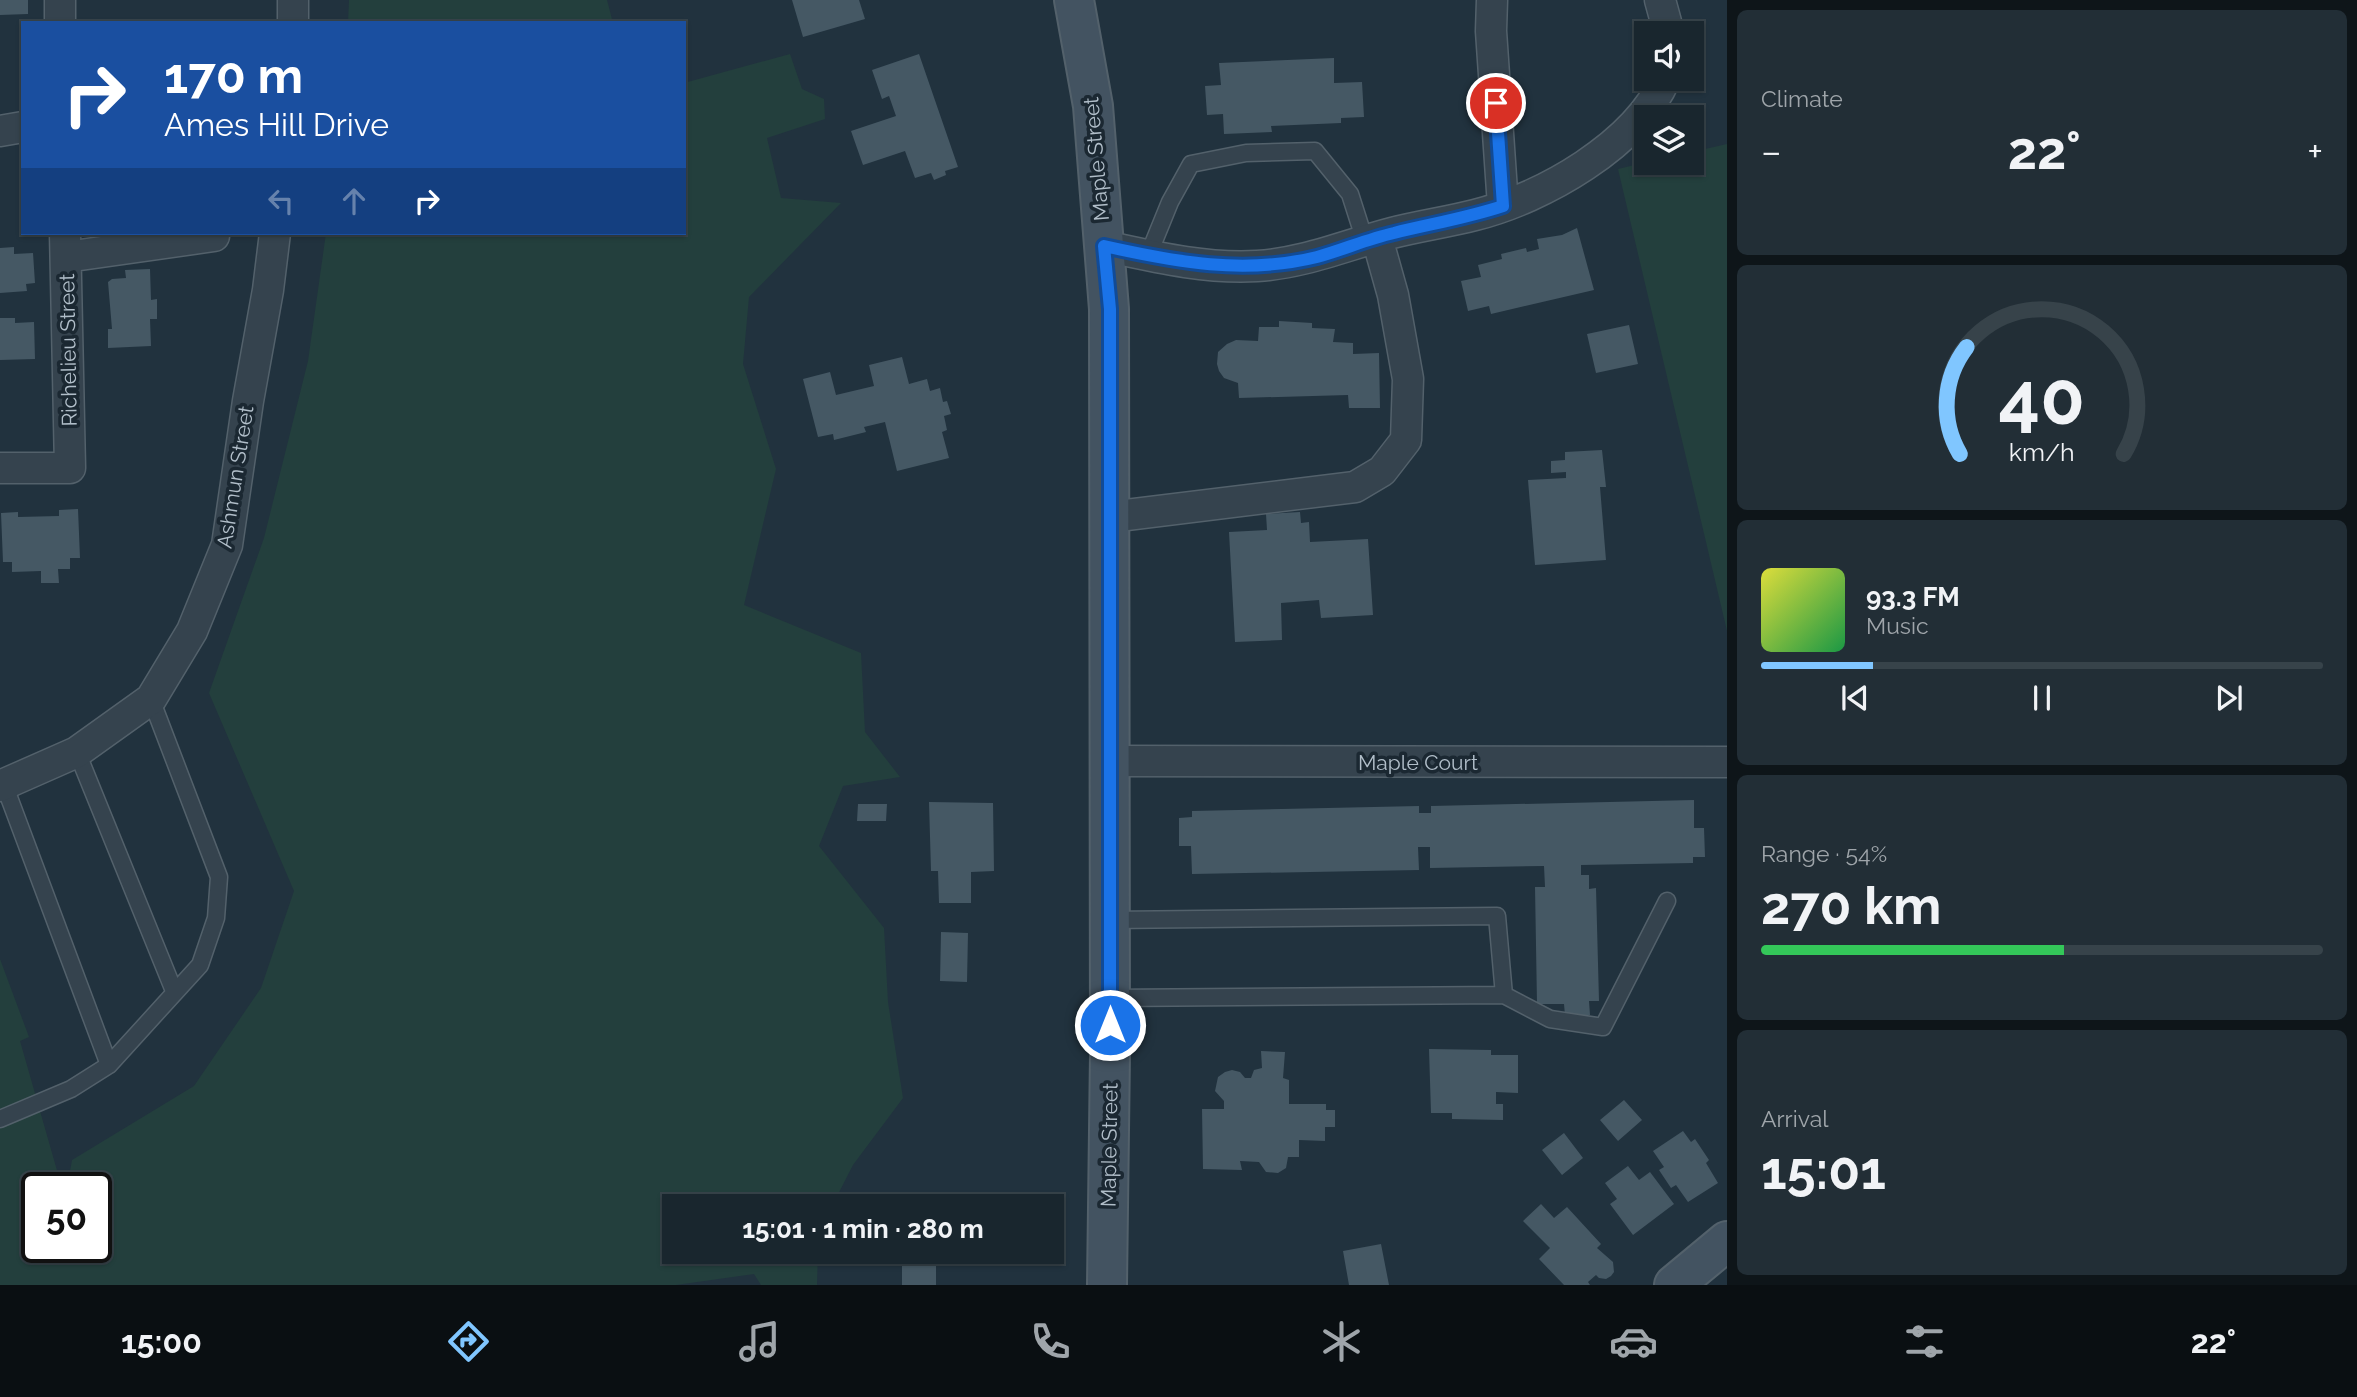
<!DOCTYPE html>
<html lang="en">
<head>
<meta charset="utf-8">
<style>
	body { margin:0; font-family:Raleway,sans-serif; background:#222e36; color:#f1f3f6; height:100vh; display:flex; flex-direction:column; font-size:26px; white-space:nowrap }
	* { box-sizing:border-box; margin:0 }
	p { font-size:23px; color:#9fa5aa }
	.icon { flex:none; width:38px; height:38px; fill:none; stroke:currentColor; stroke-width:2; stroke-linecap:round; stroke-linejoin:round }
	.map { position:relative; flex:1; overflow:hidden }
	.drawer { display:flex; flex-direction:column; gap:10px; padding:10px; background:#0e1519; width:630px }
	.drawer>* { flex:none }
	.top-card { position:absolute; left:21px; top:21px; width:665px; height:214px; border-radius:0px; box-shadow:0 2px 5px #0004,0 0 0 2px #37434a; background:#1a4fa0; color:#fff; overflow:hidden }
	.buttons { position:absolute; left:1634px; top:21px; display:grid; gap:14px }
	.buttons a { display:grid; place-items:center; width:70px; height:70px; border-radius:0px; background:#19262e; box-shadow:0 2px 5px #0004,0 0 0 2px #37434a; font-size:35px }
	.speed { position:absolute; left:21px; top:1172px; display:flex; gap:14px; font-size:35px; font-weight:700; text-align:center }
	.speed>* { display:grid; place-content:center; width:91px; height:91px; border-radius:50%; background:#19262e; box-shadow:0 2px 5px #0004,0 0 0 2px #37434a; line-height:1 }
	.speed .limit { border:4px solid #111; border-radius:10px; background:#fff; color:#111 }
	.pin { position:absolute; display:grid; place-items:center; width:60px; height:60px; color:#fff; margin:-30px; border:4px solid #fff; border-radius:50%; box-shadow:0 2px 7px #0007 }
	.me { position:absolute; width:77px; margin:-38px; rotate:0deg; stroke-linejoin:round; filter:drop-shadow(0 0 5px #0008) }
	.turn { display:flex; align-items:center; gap:24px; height:147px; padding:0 28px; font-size:32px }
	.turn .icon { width:91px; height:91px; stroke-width:2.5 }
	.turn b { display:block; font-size:49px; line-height:60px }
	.lanes { display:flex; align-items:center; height:66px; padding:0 28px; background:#0003; justify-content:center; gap:35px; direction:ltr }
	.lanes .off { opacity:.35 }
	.big { font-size:52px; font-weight:700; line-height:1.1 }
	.drawer .tile { flex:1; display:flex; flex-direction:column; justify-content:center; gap:10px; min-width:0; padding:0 24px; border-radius:10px; background:#222e36 }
	.drawer .dial { align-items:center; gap:0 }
	.dial svg { height:182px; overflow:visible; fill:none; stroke:#37434a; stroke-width:7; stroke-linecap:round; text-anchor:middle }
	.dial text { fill:#f1f3f6; stroke:none }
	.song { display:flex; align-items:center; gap:21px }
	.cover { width:84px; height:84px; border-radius:10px; background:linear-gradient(135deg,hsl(60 70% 55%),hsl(140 70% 35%)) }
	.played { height:7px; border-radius:4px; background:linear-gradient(90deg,#80c6ff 20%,#37434a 20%) }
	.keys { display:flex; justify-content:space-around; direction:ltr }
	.heat { display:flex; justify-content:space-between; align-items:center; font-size:38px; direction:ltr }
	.charge { height:10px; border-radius:5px; background:linear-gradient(90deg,#34c759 54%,#37434a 0) }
	.trip { position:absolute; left:662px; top:1194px; width:402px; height:70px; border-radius:0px; background:#19262e; box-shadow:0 2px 5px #0004,0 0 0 2px #37434a; font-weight:700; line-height:70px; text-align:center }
	.dock { display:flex; height:112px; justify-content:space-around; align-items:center; background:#0a0f12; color:#9fa5aa }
	.dock .icon { width:49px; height:49px }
	.dock .selected { color:#80c6ff }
	.dock b { font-size:32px; color:#f1f3f6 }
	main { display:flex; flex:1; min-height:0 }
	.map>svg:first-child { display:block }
	.green { fill:#233f3d }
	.building { fill:#455864 }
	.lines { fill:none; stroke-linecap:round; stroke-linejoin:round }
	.lane-casing { stroke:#53616b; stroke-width:19 }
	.street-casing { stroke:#53616b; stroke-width:33 }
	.secondary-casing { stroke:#53616b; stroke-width:42 }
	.lane { stroke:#35434e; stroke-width:16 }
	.street { stroke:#35434e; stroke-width:30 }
	.secondary { stroke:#435361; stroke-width:38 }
	.route-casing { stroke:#114b97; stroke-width:18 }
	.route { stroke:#1a73e8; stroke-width:12 }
	.labels { text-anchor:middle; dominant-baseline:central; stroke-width:7; stroke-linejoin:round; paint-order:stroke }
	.street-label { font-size:21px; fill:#b1bec9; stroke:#1b2832 }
</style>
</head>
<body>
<main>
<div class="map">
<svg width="1727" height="1285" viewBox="0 0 1727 1285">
	<rect width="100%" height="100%" fill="#21323e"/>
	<!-- green -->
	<path class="green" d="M349,0h258l6,23h-265z
		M790,54l12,35 22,10 1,20 -58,19 14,60 60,5 -92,94 -6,67 33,105 -32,136 117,48 4,79 35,45 -57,9 -24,60 65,82 4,74 15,96 -50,67 -21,41h-158v45h144l-1,34h-56l-7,-11 -78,11h-676v-326l29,78 -9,4 42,147h-25v60h59v-60h-29l5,-28 122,-74 67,-98 33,-97 -85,-198 55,-155 44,-177 18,-128h358v-150z
		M1727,144v487l-109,-462 29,-7 45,1v-11z"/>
	<!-- building -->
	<path class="building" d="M0,0h28v14l-28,1z
		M792,0h67l6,19 -62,18z
		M919,54l39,113 -13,4 1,4 -12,5 -3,-7 -16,5 -10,-27 -42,14 -12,-34 45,-15 -7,-20 -7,3 -10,-29z
		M1334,58v25l28,-1 2,35 -23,1v5l-70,3 1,6 -48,2 -1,-20 -16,1 -2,-29 16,-1 -2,-22z
		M1577,228l17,62 -103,24 -2,-8 -21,5 -7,-30 20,-4 -3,-12 24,-6 -1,-5 25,-6 1,4 12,-3 -2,-10 25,-4z
		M14,247v7l19,-1 2,30 -9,1 1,7 -27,2v-45z
		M150,269l1,31 6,-1v20h-7l1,27 -43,2v-19h4l-4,-47 4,-3 14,-1 -1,-8z
		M0,318h15v5l19,-1 1,37 -35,1z
		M1279,321l33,2v5l23,1 -2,13 20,1v11l26,-1 1,55h-31l-1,-13 -109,3 -1,-15 -14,-5 -5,-7 -2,-7 1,-12 9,-8 9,-4 22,1 1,-14h20z
		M1629,325l9,39 -42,9 -9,-39z
		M902,357l7,27 18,-5 3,12 10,-3 3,14 4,-1 4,13 -7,2 3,14 -5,2 7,26 -52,13 -12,-49 -21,5 2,5 -32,8 -1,-6 -15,3 -15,-58 27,-7 6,23 38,-9 -5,-21z
		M1602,450l4,37h-6l6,73 -71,5 -7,-85 38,-2v-6l-15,1v-12l14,-1v-8z
		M78,509l2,49h-10v11h-12l1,14h-18v-12l-29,1v-10h-9l-2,-49 17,-1v5l41,-1v-6z
		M1300,512l1,11 8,-1 1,20 58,-3 5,76 -52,3 -2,-18 -38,3 1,37 -47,2 -6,-110 38,-2 -1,-16z
		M1694,800v28h10l1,29h-12v6l-112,2v10h8v14l7,-1 3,113h-10l1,14h-25l-1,-11h-27l-2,-117h10l-1,-21 -114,2v-21h-12l1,23 -227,4 -1,-28h-12v-28l13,-1v-6l227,-5v7h12v-7z
		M929,802l64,1 1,68 -23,1v31h-32l-1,-32h-7z
		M858,804h29l-1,17h-29z
		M941,932l27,1 -1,49 -27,-1z
		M1429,1049l62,1v5h27v38l-22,-1v12h7v16l-51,-1v-6h-21z
		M1261,1051l24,1 -2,26 6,2v24h37v6h9v17h-10v14l-26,-1v17h-11l-2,11 -8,5 -12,-1 -7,-10 -19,-1 2,9 -39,-1 -1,-60h22v-8l-9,-10 3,-14 7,-5 7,-2 8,2 5,6h6l3,-8 8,-2z
		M1624,1100l18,20 -24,21 -18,-21z
		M1683,1131l8,11 4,-3 14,21 -3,3 12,20 -30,19 -12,-17 -5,3 -12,-18 5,-3 -11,-16z
		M1564,1133l19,25 -21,17 -20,-25z
		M1628,1166l11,14 11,-8 24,32 -41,31 -23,-31 7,-5 -12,-16z
		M889,1193h55v13h-55z
		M1541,1204l13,14 13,-11 34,37 -4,4 16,14 1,10 -3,4 -5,3 -7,-1 -3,-3 -8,7 2,3h-26l-25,-26 11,-11 -27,-27z
		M1381,1244l8,41h-40l-6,-34z
		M866,1251h70v34h-34v-20l-36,-1z"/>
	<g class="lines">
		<!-- lane casing -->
		<g class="lane-casing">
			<path id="lane" d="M1148,256l22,-54 21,-38 55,-11 69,-2 35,43 15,47
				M77,752l97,239
				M4,784l105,281 91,-100 16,-47 3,-41 -68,-178
				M1504,995l46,24 53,8 64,-126
				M1110,998l394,-3 -7,-79 -387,4
				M0,1119l71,-30 38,-24"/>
		</g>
		<!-- street casing -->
		<g class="street-casing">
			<path id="street" d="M60,0v23
				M1492,0l-1,31 12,175
				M1660,0l9,33
				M293,23v-23
				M0,131l23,-4
				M1104,246c51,11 101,23 153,20 48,-3 89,-21 135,-33 27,-7 56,-11 83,-18 68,-17 161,-70 190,-136
				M66,257l148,-21
				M0,468h70l-5,-235
				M1110,517l245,-30 27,-16 24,-31 2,-61 -15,-84 -16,-57
				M1110,761l617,1
				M0,786l77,-34 74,-53 41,-68 35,-86 21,-144 20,-111 7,-57"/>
		</g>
		<!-- secondary casing -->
		<g class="secondary-casing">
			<path id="secondary" d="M1074,0l19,106 16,203 1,744 -3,232
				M1674,1285l53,-44"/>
		</g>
		<!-- lane -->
		<use href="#lane" class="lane"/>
		<!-- street -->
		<use href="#street" class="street"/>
		<!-- secondary -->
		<use href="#secondary" class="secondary"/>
	</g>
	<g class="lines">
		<!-- route casing -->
		<g class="route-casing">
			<path id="route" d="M1110,1025v-716l-6,-63c72,16 140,29 213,11 26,-7 50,-18 77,-24 36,-9 73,-15 109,-27l-7,-103"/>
		</g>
		<!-- route -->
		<use href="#route" class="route"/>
	</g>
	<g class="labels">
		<!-- street labels -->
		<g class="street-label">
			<text transform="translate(1096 159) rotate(-95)">Maple Street</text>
			<text transform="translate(68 350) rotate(-91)">Richelieu Street</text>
			<text transform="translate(235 477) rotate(-81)">Ashmun Street</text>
			<text x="1418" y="762">Maple Court</text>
			<text transform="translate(1109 1145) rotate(-89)">Maple Street</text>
		</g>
	</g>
</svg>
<div class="buttons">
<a><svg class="icon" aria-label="sound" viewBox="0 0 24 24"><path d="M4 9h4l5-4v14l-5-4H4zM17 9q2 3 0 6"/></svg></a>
<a><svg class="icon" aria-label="layers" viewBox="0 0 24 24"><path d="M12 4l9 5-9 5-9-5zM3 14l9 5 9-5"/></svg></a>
</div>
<div class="speed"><div class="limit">50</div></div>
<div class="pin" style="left:1496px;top:103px;background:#d93025"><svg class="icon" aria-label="arrive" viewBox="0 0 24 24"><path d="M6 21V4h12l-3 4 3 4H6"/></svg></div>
<svg class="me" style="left:1110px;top:1025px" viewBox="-20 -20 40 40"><circle r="17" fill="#1a73e8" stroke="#fff" stroke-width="3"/><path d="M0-11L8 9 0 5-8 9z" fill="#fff"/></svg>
<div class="trip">15:01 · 1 min · 280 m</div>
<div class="top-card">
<div class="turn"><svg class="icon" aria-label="right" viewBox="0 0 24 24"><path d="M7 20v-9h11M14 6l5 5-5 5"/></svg><div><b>170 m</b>Ames Hill Drive</div></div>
<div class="lanes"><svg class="icon off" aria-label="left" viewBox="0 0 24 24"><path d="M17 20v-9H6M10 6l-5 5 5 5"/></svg><svg class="icon off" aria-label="ahead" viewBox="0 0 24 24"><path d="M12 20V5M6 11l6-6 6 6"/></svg><svg class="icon" aria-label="right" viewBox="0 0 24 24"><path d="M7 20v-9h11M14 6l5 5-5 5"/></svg></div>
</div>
</div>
<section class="drawer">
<div class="tile"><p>Climate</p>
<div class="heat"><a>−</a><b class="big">22°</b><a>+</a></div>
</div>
<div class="tile dial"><svg viewBox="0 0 100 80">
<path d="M14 69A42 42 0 1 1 86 69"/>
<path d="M14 69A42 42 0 0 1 17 22" stroke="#80c6ff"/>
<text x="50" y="56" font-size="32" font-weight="700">40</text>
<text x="50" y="72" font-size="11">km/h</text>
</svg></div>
<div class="tile">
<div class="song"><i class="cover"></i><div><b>93.3 FM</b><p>Music</p></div></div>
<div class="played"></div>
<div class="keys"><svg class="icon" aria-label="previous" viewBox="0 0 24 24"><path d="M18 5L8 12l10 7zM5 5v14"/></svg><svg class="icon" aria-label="pause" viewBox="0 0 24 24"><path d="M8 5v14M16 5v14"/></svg><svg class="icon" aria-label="next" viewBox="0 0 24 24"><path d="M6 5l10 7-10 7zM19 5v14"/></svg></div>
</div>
<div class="tile"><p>Range · 54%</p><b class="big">270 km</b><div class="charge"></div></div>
<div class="tile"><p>Arrival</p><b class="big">15:01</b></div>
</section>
</main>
<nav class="dock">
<b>15:00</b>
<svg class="icon selected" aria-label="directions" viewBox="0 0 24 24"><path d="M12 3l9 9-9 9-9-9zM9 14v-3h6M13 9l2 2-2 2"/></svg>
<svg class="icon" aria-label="music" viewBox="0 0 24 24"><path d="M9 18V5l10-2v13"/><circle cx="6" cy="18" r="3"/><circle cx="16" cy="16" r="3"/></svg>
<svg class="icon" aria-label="phone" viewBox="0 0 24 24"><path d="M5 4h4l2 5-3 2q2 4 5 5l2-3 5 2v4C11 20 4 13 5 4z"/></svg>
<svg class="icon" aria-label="climate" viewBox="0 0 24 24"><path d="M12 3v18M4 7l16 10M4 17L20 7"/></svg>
<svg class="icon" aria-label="car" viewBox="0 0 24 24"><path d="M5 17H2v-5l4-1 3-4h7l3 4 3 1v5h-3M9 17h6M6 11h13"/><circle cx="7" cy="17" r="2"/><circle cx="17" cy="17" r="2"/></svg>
<svg class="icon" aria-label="filters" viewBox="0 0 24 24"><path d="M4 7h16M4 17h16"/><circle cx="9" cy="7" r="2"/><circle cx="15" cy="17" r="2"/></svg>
<b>22°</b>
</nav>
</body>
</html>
